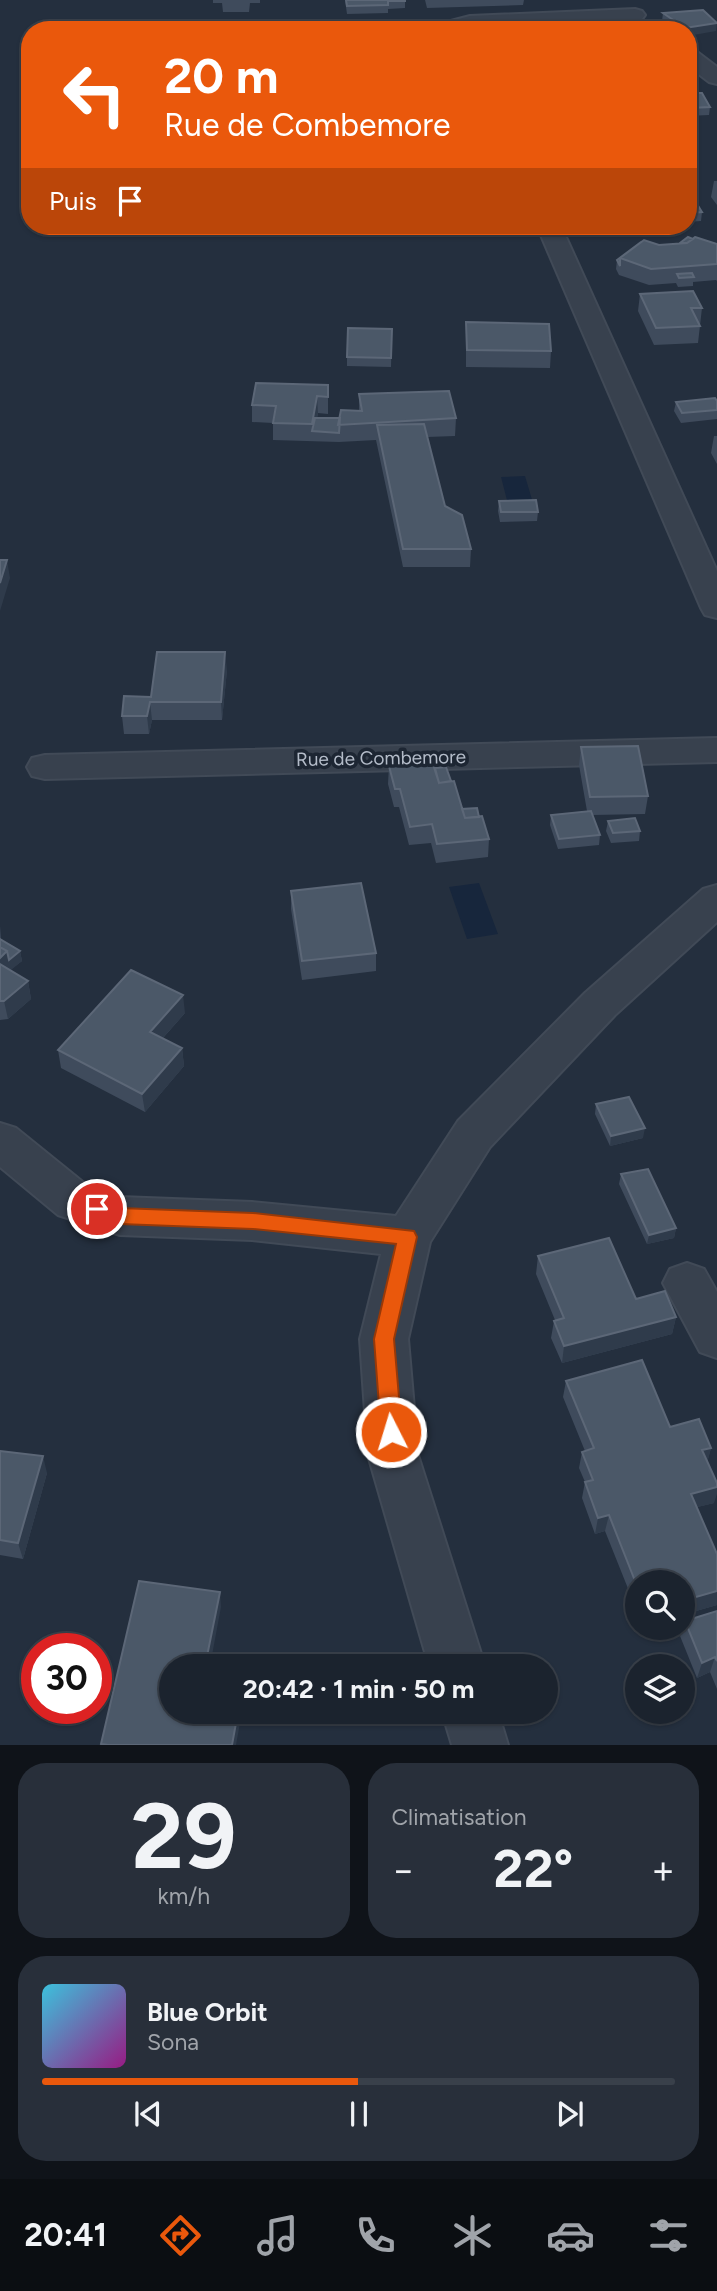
<!DOCTYPE html>
<html lang="fr">
<head>
<meta charset="utf-8">
<style>
	body { margin:0; font-family:Figtree,sans-serif; background:#282f3a; color:#f1f3f6; height:100vh; display:flex; flex-direction:column; font-size:26px; white-space:nowrap }
	* { box-sizing:border-box; margin:0 }
	p { font-size:23px; color:#a0a4aa }
	.icon { flex:none; width:38px; height:38px; fill:none; stroke:currentColor; stroke-width:2; stroke-linecap:round; stroke-linejoin:round }
	.map { position:relative; height:1745px; overflow:hidden }
	.details { display:flex; flex-direction:column; gap:18px; padding:18px; background:#0f1319; flex:1 }
	.details>* { flex:none }
	.guide { position:absolute; left:21px; top:21px; width:676px; height:214px; border-radius:28px; box-shadow:0 2px 5px #0004,0 0 0 2px #39404a; background:#ea580c; color:#fff; overflow:hidden }
	.buttons { position:absolute; left:625px; top:1570px; display:grid; gap:14px }
	.buttons a { display:grid; place-items:center; width:70px; height:70px; border-radius:50%; background:#1b232e; box-shadow:0 2px 5px #0004,0 0 0 2px #39404a; font-size:35px }
	.speed { position:absolute; left:21px; top:1633px; display:flex; gap:14px; font-size:35px; font-weight:700; text-align:center }
	.speed>* { display:grid; place-content:center; width:91px; height:91px; border-radius:50%; background:#1b232e; box-shadow:0 2px 5px #0004,0 0 0 2px #39404a; line-height:1 }
	.speed .limit { border:10px solid #d22; background:#fff; color:#111 }
	.pin { position:absolute; display:grid; place-items:center; width:60px; height:60px; color:#fff; margin:-30px; border:4px solid #fff; border-radius:50%; box-shadow:0 2px 7px #0007 }
	.me { position:absolute; width:77px; margin:-38px; rotate:355deg; stroke-linejoin:round; filter:drop-shadow(0 0 5px #0008) }
	.turn { display:flex; align-items:center; gap:24px; height:147px; padding:0 28px; font-size:32px }
	.turn .icon { width:91px; height:91px; stroke-width:2.5 }
	.turn b { display:block; font-size:49px; line-height:60px }
	.then { display:flex; align-items:center; height:66px; padding:0 28px; background:#0003; gap:14px; font-size:26px }
	.big { font-size:52px; font-weight:700; line-height:1.1 }
	.details .tile { flex:1; display:flex; flex-direction:column; justify-content:center; gap:10px; min-width:0; padding:0 24px; border-radius:28px; background:#282f3a }
	.details .dial { align-items:center; gap:0 }
	.dial b { font-size:91px; line-height:1 }
	.song { display:flex; align-items:center; gap:21px }
	.cover { width:84px; height:84px; border-radius:10px; background:linear-gradient(135deg,hsl(190 70% 55%),hsl(310 70% 35%)) }
	.played { height:7px; border-radius:4px; background:linear-gradient(90deg,#ea580c 50%,#39404a 50%) }
	.keys { display:flex; justify-content:space-around; direction:ltr }
	.heat { display:flex; justify-content:space-between; align-items:center; font-size:38px; direction:ltr }
	.details .tiles { flex:1; display:grid; gap:18px; grid-template-columns:1fr 1fr }
	.tile:last-child { grid-column:span 2 }
	.trip { position:absolute; left:159px; top:1654px; width:399px; height:70px; border-radius:35px; background:#1b232e; box-shadow:0 2px 5px #0004,0 0 0 2px #39404a; font-weight:700; line-height:70px; text-align:center }
	.menu { display:flex; height:112px; justify-content:space-around; align-items:center; background:#0b0e12; color:#a0a4aa }
	.menu .icon { width:49px; height:49px }
	.menu .selected { color:#ea580c }
	.menu b { font-size:32px; color:#f1f3f6 }
	.map>svg:first-child { display:block }
	.water { fill:#17263c }
	.lines { fill:none; stroke-linecap:round; stroke-linejoin:round }
	.minor-casing { stroke:#414a57; stroke-width:4 }
	.minor { fill:#38414e; fill-rule:evenodd }
	.wall { fill:#3f4b5c }
	.shaded-wall { fill:#2f3b4b }
	.building { fill:#4b5868; stroke:#5c6777; stroke-width:2 }
	.route { fill:#ea580c; stroke:#983908; stroke-width:2 }
	.labels { text-anchor:middle; dominant-baseline:central; stroke-width:7; stroke-linejoin:round; paint-order:stroke }
	.street-label { font-size:19px; fill:#b4bcc9; stroke:#1d2633 }
</style>
</head>
<body>
<div class="map">
<svg width="717" height="1745" viewBox="0 0 717 1745">
	<rect width="100%" height="100%" fill="#242f3e"/>
	<!-- water -->
	<path class="water" d="M525,476l8,27 -25,1 -7,-27z
		M479,883l19,51 -31,5 -18,-52z"/>
	<g class="lines">
		<!-- minor casing -->
		<g class="minor-casing">
			<path id="minor" d="M635,9l7,2 3,4 -3,4 -176,11h-141l3,-4 7,-2 108,-1 27,-7z
				M688,50l8,1 21,16v17l-8,-2 -21,-16z
				M537,226h24l156,345v47l-12,-3 -4,-7z
				M717,738v24l-672,17 -13,-3 -5,-9 5,-9 13,-3z
				M717,885v37l-102,93 -125,132 -60,95 -22,97 10,116 67,211h-56l-61,-211 -8,-116 21,-85 -129,-14 -132,-5 -62,-20 -58,-48v-44l16,5 73,59 31,10 132,5 144,14 62,-95 127,-128 118,-104z
				M687,1263l17,6 13,23v66l-17,-6 -37,-69 7,-14z
				M442,1712h56l10,33h-56z"/>
		</g>
		<!-- minor -->
		<use href="#minor" class="minor"/>
	</g>
	<!-- wall -->
	<path class="wall" d="M213,0h47v3h-10l-1,9h-26l-1,-9h-9z
		M345,0h60v8l-17,1v4l-41,1z
		M425,0h99l-1,5 -96,3z
		M663,13l53,18 -42,-1 -12,-9z
		M688,91l1,2 21,14 -1,8 -21,1z
		M714,181h3v24l-6,-8z
		M688,191l14,21 -1,9 -13,1z
		M717,244v37l-1,-1 -23,2v4l-15,1 -2,-4 -27,2 -30,-10 -3,-6 1,-9 42,-15z
		M640,294l62,14 -4,35 -44,2 -16,-34z
		M466,322l85,29 -1,17 -84,-1z
		M392,329l-1,38 -44,-1v-9z
		M328,385v29l-10,-1 -1,5h23l19,-7v-17l97,24 -1,18 -28,1 18,69 26,43 -1,18h-67l-27,-127 -37,2 -66,-2v-17l-21,-1v-17z
		M717,401v18l-36,4 -7,-12 2,-9z
		M714,436h3v28l-6,-11z
		M499,501l39,11 -1,9 -37,1 -2,-11z
		M227,670l-5,50h-70l-3,14h-25l-2,-18 29,-19z
		M581,747l67,49 -3,18 -52,1 7,20 -1,10 -41,4 -8,-24 1,-10 36,-4 -8,-46z
		M389,766l46,2 16,13 11,28 17,8 10,22 -1,18 -52,6 -5,-20 -22,2 -10,-38h-5l-6,-23z
		M608,821l32,10 -1,10 -28,2 -5,-12z
		M291,891l85,62v18l-74,9 -11,-71z
		M0,926l1,14 19,11 2,10 -12,9 18,11 3,18 -23,20 -8,1z
		M185,1013l-22,25 19,10 2,18 -39,46 -84,-44 -3,-18z
		M596,1104l47,34 -33,8 -15,-32z
		M621,1174l55,54 -2,10 -27,6 -28,-60z
		M538,1256l138,61 -4,17 -110,29 -11,-25 3,-17 1,-1 -19,-46z
		M566,1381l104,46 41,21 -4,14 7,41 -17,4 20,47v51l-35,10v-33h-45v29l-32,-80 -10,3 -13,-36 3,-16 -6,-14 3,-16 3,-1 -22,-54z
		M0,1451l47,22 -24,86 -23,-4z
		M717,1611v78l-7,-17 -13,6 -17,-42 5,-15z"/>
	<!-- shaded-wall -->
	<path class="shaded-wall" d="M717,23l-1,8 -28,5v-6h-3v-2z
		M317,396l1,17 -4,18h-2v-7z
		M7,560l3,18 -10,33v-28z
		M225,652l2,18 -5,50 -1,-18z
		M150,702l2,18 -3,14 -2,-18z
		M7,951l4,19 -11,9v-21z
		M20,951l2,10 -11,9 -2,-10z
		M28,981l3,18 -23,20 -4,-18z
		M183,995l2,18 -33,37 -2,-18z
		M182,1048l2,18 -39,46 -3,-18z
		M645,1128l-2,10 -33,8 1,-10z
		M676,1228l-2,10 -27,6 2,-9z
		M676,1317l-4,17 -110,29 2,-17z
		M711,1448l-4,16 -5,-14z
		M43,1456l4,17 -24,86 -5,-16z
		M717,1487v7l-3,9 -28,7 5,-16z
		M609,1515l-4,16 -10,3 3,-16z
		M717,1591v14l-35,10v-14z
		M220,1592l1,15 -11,59h-5z
		M715,1657l-5,15 -13,6 5,-15z
		M238,1712h4l-6,33h-4z"/>
	<!-- building -->
	<path class="building" d="M346,0h59v1h-17v4l-41,1z
		M703,10l14,13 -32,5 -22,-15z
		M688,91l1,2h13l8,14 -22,1z
		M688,191h1l13,21 -14,1z
		M688,237l5,2 -6,4h-7z
		M695,237l22,7v20l-66,5 -31,-11 24,-18 15,5 28,-2z
		M641,242l-21,16v8l-3,-6z
		M692,273l2,4 -15,1 -2,-4z
		M693,291l9,17h-11l9,18 -44,2 -16,-34z
		M466,322l83,2 2,27 -84,-1z
		M348,328l44,1 -1,29 -44,-1z
		M256,383l72,2v12l-11,-1 -5,28 -39,-1 3,-17 -24,-1z
		M449,391l7,27 -118,7 3,-15 21,1 -3,-17z
		M715,398l2,3v9l-35,3 -6,-11z
		M315,418h25l-1,15 -27,-2z
		M424,424l21,82 17,9 9,34h-68l-26,-124z
		M536,500l2,12h-37l-2,-11z
		M0,560h7l-7,23z
		M157,652h68l-4,50h-71l-3,14h-25l2,-20 27,1z
		M638,746l10,50 -58,1 -9,-50z
		M432,761l7,22 15,-2 11,37 17,-2 7,23 -52,5 -5,-20 -22,3 -10,-38h-5l-6,-23z
		M446,767l5,14 -12,2 -4,-15z
		M477,808l2,9 -14,1 -3,-9z
		M591,811l9,24 -41,4 -8,-24z
		M635,818l5,13 -27,2 -5,-12z
		M361,883l15,70 -74,8 -11,-70z
		M0,939l20,12 -11,9 -2,-9 -7,-4z
		M0,947l7,4 -7,7z
		M0,964l28,17 -24,20h-4z
		M131,970l52,25 -33,37 32,16 -40,46 -84,-44z
		M629,1097l16,31 -34,8 -15,-32z
		M648,1169l28,59 -27,7 -28,-61z
		M609,1238l27,61 29,-8 11,26 -112,29 -10,-25 10,-3 -26,-62z
		M642,1360l28,67 29,-8 12,29 -9,2 15,33v4l-26,7 26,60v37l-35,10v-19h-45v4l-28,-71 -11,3 -13,-36 8,-2 -11,-28 12,-4 -28,-67z
		M0,1451l43,5 -25,87 -18,-3z
		M139,1581l81,11 -15,74h-33v46h66l-6,33h-124l-7,-1z
		M717,1611v50l-2,-4 -13,6 -17,-42z"/>
	<!-- route -->
	<path class="route" d="M97,1201l23,7 133,5 161,18 3,6 -23,102 8,93 -3,7 -8,2 -7,-2 -3,-7 -7,-93 22,-95 -143,-15 -133,-5 -30,-10 -2,-5 2,-6z"/>
	<g class="labels">
		<!-- street labels -->
		<g class="street-label">
			<text transform="translate(381 758) rotate(-1)">Rue de Combemore</text>
		</g>
	</g>
</svg>
<div class="buttons">
<a><svg class="icon" aria-label="search" viewBox="0 0 24 24"><circle cx="10" cy="10" r="6"/><path d="M15 15l6 6"/></svg></a>
<a><svg class="icon" aria-label="layers" viewBox="0 0 24 24"><path d="M12 4l9 5-9 5-9-5zM3 14l9 5 9-5"/></svg></a>
</div>
<div class="speed"><div class="limit">30</div></div>
<div class="pin" style="left:97px;top:1209px;background:#d93025"><svg class="icon" aria-label="arrive" viewBox="0 0 24 24"><path d="M6 21V4h12l-3 4 3 4H6"/></svg></div>
<svg class="me" style="left:391px;top:1432px" viewBox="-20 -20 40 40"><circle r="17" fill="#ea580c" stroke="#fff" stroke-width="3"/><path d="M0-11L8 9 0 5-8 9z" fill="#fff"/></svg>
<div class="trip">20:42 · 1 min · 50 m</div>
<div class="guide">
<div class="turn"><svg class="icon" aria-label="left" viewBox="0 0 24 24"><path d="M17 20v-9H6M10 6l-5 5 5 5"/></svg><div><b>20 m</b>Rue de Combemore</div></div>
<div class="then">Puis<svg class="icon" aria-label="arrive" viewBox="0 0 24 24"><path d="M6 21V4h12l-3 4 3 4H6"/></svg></div>
</div>
</div>
<section class="details">
<div class="tiles">
<div class="tile dial"><b>29</b><p>km/h</p></div>
<div class="tile"><p>Climatisation</p>
<div class="heat"><a>−</a><b class="big">22°</b><a>+</a></div>
</div>
<div class="tile">
<div class="song"><i class="cover"></i><div><b>Blue Orbit</b><p>Sona</p></div></div>
<div class="played"></div>
<div class="keys"><svg class="icon" aria-label="previous" viewBox="0 0 24 24"><path d="M18 5L8 12l10 7zM5 5v14"/></svg><svg class="icon" aria-label="pause" viewBox="0 0 24 24"><path d="M8 5v14M16 5v14"/></svg><svg class="icon" aria-label="next" viewBox="0 0 24 24"><path d="M6 5l10 7-10 7zM19 5v14"/></svg></div>
</div>
</div>
</section>
<nav class="menu">
<b>20:41</b>
<svg class="icon selected" aria-label="directions" viewBox="0 0 24 24"><path d="M12 3l9 9-9 9-9-9zM9 14v-3h6M13 9l2 2-2 2"/></svg>
<svg class="icon" aria-label="music" viewBox="0 0 24 24"><path d="M9 18V5l10-2v13"/><circle cx="6" cy="18" r="3"/><circle cx="16" cy="16" r="3"/></svg>
<svg class="icon" aria-label="phone" viewBox="0 0 24 24"><path d="M5 4h4l2 5-3 2q2 4 5 5l2-3 5 2v4C11 20 4 13 5 4z"/></svg>
<svg class="icon" aria-label="climate" viewBox="0 0 24 24"><path d="M12 3v18M4 7l16 10M4 17L20 7"/></svg>
<svg class="icon" aria-label="car" viewBox="0 0 24 24"><path d="M5 17H2v-5l4-1 3-4h7l3 4 3 1v5h-3M9 17h6M6 11h13"/><circle cx="7" cy="17" r="2"/><circle cx="17" cy="17" r="2"/></svg>
<svg class="icon" aria-label="filters" viewBox="0 0 24 24"><path d="M4 7h16M4 17h16"/><circle cx="9" cy="7" r="2"/><circle cx="15" cy="17" r="2"/></svg>
</nav>
</body>
</html>
